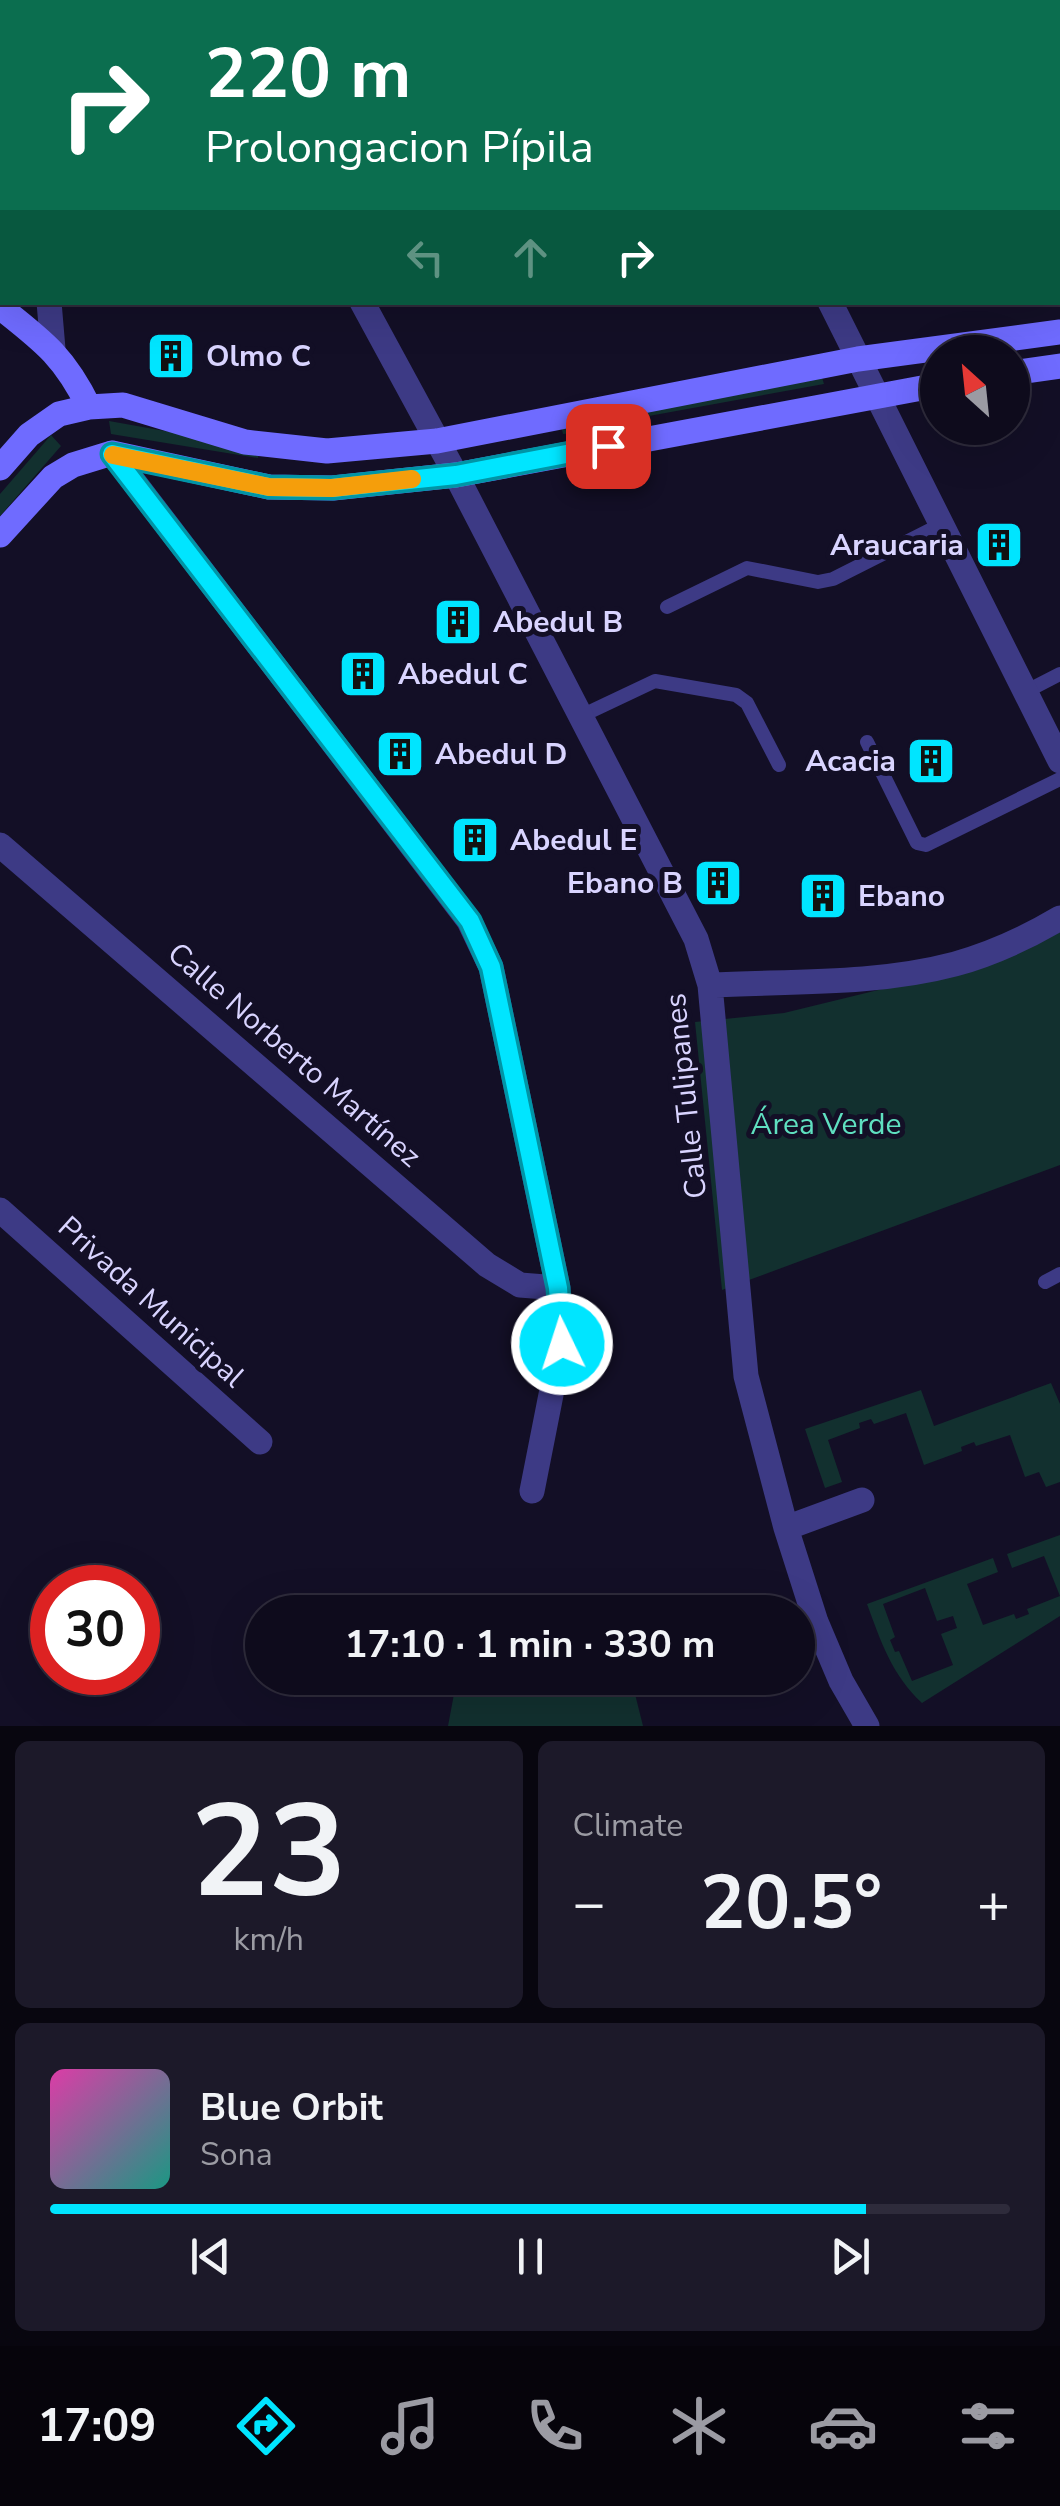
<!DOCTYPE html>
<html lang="en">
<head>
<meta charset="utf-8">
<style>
	body { margin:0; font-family:"Nunito Sans",sans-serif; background:#1c1929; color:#f1f3f6; height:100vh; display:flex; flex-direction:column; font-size:38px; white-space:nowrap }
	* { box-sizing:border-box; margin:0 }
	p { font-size:32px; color:#9b9ba3 }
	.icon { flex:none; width:55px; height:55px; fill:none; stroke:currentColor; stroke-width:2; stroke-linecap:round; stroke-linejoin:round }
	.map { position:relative; height:1726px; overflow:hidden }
	.panel { display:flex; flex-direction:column; gap:15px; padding:15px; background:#08060f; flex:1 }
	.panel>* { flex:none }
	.top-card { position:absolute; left:0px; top:0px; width:1060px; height:305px; box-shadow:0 10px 40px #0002,0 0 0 2px #2e2b3b; background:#0b6e4f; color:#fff; overflow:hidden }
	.needle { width:65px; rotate:333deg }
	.buttons { position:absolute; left:920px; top:335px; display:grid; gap:20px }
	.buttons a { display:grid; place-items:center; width:110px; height:110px; border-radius:50%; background:#0e0b1c; box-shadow:0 10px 40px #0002,0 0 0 2px #2e2b3b; font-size:50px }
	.speed { position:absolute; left:30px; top:1565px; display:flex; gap:20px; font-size:50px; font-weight:700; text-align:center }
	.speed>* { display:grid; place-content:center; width:130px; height:130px; border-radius:50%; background:#0e0b1c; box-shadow:0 10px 40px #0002,0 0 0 2px #2e2b3b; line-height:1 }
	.speed .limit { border:15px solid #d22; background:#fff; color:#111 }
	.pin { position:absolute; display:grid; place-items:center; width:85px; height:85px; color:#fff; margin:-42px; border-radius:20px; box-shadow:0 5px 15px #0006 }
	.me { position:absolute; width:110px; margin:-55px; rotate:356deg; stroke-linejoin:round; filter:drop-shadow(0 0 8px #0008) }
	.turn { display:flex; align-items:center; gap:35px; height:210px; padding:0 40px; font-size:45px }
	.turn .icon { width:130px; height:130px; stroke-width:2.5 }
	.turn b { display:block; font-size:70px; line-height:85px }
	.lanes { display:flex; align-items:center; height:95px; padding:0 40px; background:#0003; justify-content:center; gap:50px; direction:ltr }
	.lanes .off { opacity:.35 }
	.big { font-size:75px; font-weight:700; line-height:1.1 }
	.panel .widget { flex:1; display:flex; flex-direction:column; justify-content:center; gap:15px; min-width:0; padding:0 35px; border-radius:15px; background:#1c1929 }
	.panel .dial { align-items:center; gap:0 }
	.dial b { font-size:130px; line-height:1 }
	.song { display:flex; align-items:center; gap:30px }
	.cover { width:120px; height:120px; border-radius:15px; background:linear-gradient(135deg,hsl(320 70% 55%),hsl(170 70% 35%)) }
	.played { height:10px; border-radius:5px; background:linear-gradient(90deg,#00e5ff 85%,#2e2b3b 85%) }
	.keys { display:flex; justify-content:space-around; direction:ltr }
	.heat { display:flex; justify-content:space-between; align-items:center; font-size:55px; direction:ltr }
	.panel .tiles { flex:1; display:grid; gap:15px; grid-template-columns:1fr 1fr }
	.widget:last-child { grid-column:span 2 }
	.trip { position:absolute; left:245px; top:1595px; width:570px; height:100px; border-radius:50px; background:#0e0b1c; box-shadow:0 10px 40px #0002,0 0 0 2px #2e2b3b; font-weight:700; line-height:100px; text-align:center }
	.dock { display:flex; height:160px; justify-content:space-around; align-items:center; background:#06040b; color:#9b9ba3 }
	.dock .icon { width:70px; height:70px }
	.dock .selected { color:#00e5ff }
	.dock b { font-size:45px; color:#f1f3f6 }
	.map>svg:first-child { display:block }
	.green { fill:#12302f; fill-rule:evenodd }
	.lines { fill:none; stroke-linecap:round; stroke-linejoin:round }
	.service { stroke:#3d3a85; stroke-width:14 }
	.minor { stroke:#3d3a85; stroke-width:25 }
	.secondary { stroke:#6f6bff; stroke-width:25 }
	.route-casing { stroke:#0095a6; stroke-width:25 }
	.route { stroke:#00e5ff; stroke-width:18 }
	.slow { stroke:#f59e0b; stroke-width:18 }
	.labels { text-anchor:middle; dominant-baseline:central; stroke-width:10; stroke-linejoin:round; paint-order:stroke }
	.poi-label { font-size:30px; font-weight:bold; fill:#d9d4ff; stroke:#130f26; text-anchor:start }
	.street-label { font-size:30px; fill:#d9d4ff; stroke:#130f26 }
	.park-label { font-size:30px; fill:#5fe0c0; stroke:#130f26 }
</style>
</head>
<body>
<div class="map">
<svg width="1060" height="1726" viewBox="0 0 1060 1726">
	<rect width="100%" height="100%" fill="#130f26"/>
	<!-- green -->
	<path class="green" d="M820,371l4,13 -208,38c-17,7 -35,11 -53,12l-3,-12z
		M109,421l151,27 -2,10 -147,-24z
		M51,435l10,11 -61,70v-22z
		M1060,925v240l-338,125 -27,-268 89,-9 168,-41z
		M1051,1383l9,21v78l-14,5 -7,-15 -14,5 -15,-42 -34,11 -2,-4 -13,5 1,4 -38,14 -18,-52 -32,11 -3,-5 -12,4 1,5 -32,12 14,42 -17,6 -20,-59 116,-39 13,36z
		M1060,1535v81l-138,87c-30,-28 -41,-61 -55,-99l126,-46 5,14 -31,12 16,41 31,-11 2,5 13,-5 -2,-5 33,-13 -16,-40 -32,12 -5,-14zM925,1588l12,33 16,-5 4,12 -16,6 12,31 -41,16 -13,-30 -4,1 -5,-12 5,-3 -12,-33z
		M457,1678h174l12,48h-195z"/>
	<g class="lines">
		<!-- service -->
		<path class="service" d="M667,607l80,-39 71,14 15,-3 107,-54
			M1025,692l35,-18
			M581,716l74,-35 81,14 11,8 32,62
			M867,742l50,101 9,2 134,-66
			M1045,1282l15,-8"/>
		<!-- minor -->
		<path class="minor" d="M200,0l1,2
			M679,0l1,2
			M988,0l3,2
			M1058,80l2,3
			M0,212l2,5
			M49,302l4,47
			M362,302l94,173 240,464 14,46 36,391 40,152 30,94 25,59 26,45
			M830,302l230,459
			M112,453l357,468 22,46 67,321 3,56 -29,147
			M0,845l487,420 33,20 38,3
			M710,985c80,-4 166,0 245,-21 36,-10 73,-27 105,-46
			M0,1210l260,232
			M786,1528l76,-28"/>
		<!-- secondary -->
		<path class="secondary" d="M0,307c43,34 64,49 89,100
			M1012,373l48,-7
			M0,468l29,-33 30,-21 30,-7 34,-2 122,37 82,9 110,-10 421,-82 202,-27
			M0,535l53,-58 20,-12 39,-12 157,34 64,1 123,-13 482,-90"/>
	</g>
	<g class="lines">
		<!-- route casing -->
		<g class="route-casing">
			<path id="route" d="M562,1344l-4,-56 -67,-321 -21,-46 -358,-467 157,33 63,1 124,-13 152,-29"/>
		</g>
		<!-- route -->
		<use href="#route" class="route"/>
		<!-- slow -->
		<path class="slow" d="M113,455l156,32 63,1 80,-9"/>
	</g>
	<!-- icons -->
	<defs>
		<g id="building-square" transform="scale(2.5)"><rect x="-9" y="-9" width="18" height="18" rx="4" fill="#00e5ff" stroke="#130f26"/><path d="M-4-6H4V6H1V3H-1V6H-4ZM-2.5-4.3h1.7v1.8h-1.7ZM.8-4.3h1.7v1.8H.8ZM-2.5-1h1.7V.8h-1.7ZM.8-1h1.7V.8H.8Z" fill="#111"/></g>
	</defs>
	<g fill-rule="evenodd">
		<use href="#building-square" x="171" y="356"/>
		<use href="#building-square" x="999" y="545"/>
		<use href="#building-square" x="458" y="622"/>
		<use href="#building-square" x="363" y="674"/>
		<use href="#building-square" x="400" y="754"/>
		<use href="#building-square" x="931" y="761"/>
		<use href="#building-square" x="475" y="840"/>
		<use href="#building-square" x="718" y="883"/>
		<use href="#building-square" x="823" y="896"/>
	</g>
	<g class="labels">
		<!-- poi labels -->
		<g class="poi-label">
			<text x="206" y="356">Olmo C</text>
			<text x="964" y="545" text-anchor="end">Araucaria</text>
			<text x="493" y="622">Abedul B</text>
			<text x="398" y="674">Abedul C</text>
			<text x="435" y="754">Abedul D</text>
			<text x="896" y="761" text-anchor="end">Acacia</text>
			<text x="510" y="840">Abedul E</text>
			<text x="683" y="883" text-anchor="end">Ebano B</text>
			<text x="858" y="896">Ebano</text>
		</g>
		<!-- street labels -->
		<g class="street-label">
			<text transform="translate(294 1055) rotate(41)">Calle Norberto Martínez</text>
			<text transform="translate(686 1096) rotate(-96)">Calle Tulipanes</text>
			<text transform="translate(151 1302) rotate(42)">Privada Municipal</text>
		</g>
		<!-- park labels -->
		<g class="park-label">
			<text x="826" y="1124">Área Verde</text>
		</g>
	</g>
</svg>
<div class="buttons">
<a><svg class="needle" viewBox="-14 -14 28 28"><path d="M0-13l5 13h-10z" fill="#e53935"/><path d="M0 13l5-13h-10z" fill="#9b9ba3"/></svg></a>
</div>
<div class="speed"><div class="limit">30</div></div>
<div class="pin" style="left:608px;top:446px;background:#d93025"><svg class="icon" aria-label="arrive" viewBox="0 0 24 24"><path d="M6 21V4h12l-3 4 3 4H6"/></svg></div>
<svg class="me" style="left:562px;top:1344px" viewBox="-20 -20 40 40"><circle r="17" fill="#00e5ff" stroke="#fff" stroke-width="3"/><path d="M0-11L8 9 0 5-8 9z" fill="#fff"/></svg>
<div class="trip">17:10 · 1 min · 330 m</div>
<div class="top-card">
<div class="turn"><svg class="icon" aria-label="right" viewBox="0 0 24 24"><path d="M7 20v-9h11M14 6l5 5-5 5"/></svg><div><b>220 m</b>Prolongacion Pípila</div></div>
<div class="lanes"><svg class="icon off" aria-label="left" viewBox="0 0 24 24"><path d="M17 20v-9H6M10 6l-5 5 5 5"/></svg><svg class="icon off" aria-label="ahead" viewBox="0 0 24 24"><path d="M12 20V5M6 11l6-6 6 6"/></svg><svg class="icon" aria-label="right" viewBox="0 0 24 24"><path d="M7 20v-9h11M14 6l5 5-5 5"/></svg></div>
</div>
</div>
<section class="panel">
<div class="tiles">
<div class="widget dial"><b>23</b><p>km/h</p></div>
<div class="widget"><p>Climate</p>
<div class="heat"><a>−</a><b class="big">20.5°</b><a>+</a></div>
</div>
<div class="widget">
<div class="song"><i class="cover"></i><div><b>Blue Orbit</b><p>Sona</p></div></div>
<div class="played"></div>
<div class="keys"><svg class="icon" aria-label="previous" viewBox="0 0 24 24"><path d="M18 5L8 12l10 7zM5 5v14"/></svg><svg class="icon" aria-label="pause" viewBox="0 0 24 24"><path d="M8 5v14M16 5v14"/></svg><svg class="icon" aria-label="next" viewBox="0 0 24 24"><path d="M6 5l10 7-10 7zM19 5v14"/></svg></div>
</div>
</div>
</section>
<nav class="dock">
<b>17:09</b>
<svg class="icon selected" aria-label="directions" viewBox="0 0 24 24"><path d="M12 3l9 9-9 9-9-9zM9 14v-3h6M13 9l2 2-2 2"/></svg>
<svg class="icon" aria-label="music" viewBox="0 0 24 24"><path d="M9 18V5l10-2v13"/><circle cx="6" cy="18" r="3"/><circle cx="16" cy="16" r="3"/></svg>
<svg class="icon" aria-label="phone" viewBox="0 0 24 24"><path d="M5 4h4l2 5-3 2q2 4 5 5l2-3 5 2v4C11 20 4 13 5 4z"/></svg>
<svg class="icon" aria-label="climate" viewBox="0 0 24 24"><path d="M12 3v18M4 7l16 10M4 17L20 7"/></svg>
<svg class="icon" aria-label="car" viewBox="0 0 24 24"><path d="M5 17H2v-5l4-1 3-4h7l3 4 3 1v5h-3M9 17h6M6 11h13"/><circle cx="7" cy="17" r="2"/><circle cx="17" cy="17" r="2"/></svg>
<svg class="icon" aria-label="filters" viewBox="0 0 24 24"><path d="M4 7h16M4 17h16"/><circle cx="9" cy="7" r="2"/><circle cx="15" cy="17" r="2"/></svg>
</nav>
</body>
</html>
